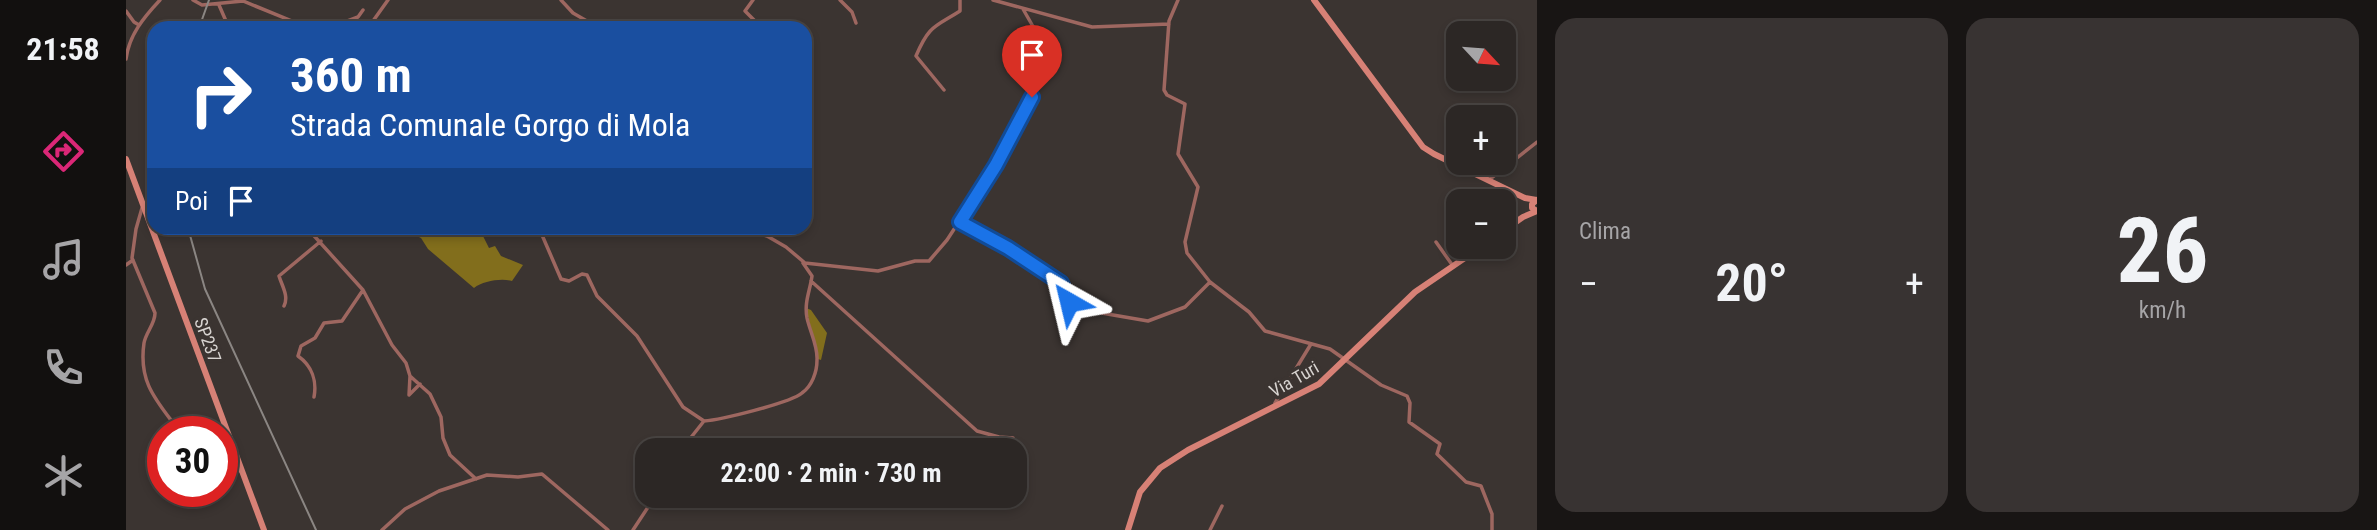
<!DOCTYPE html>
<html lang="it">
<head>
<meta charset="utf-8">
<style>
	body { margin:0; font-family:"Roboto Condensed",sans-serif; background:#383332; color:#f1f3f6; height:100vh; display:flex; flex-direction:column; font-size:26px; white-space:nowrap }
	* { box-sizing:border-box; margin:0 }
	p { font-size:23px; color:#a6a5a7 }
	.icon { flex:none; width:38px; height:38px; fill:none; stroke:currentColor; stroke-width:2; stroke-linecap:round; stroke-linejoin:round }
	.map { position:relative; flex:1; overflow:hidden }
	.sheet { display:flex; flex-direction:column; gap:18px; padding:18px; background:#181514; width:840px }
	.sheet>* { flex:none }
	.top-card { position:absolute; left:21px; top:21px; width:665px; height:214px; border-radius:21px; box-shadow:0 4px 10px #0003,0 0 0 2px #484442; background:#1a4fa0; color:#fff; overflow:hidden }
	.needle { width:46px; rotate:116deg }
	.tools { position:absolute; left:1320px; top:21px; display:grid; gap:14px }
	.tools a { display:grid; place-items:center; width:70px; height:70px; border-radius:14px; background:#2c2725; box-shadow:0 4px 10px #0003,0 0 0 2px #484442; font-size:35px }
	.speed { position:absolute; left:21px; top:416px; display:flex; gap:14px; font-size:35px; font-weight:700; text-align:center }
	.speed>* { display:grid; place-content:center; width:91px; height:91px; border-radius:50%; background:#2c2725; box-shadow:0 4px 10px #0003,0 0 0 2px #484442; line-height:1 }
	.speed .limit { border:10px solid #d22; background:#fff; color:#111 }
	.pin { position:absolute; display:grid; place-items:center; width:60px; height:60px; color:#fff; margin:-72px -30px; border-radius:50% 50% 50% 0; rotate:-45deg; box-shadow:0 0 7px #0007 }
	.pin .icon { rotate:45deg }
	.me { position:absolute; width:77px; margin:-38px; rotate:323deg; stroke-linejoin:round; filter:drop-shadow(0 0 5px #0008) }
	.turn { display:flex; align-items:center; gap:24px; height:147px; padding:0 28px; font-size:32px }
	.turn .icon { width:91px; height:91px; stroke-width:2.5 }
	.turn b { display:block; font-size:49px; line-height:60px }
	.then { display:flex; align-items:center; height:66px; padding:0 28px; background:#0003; gap:14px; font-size:26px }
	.big { font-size:52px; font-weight:700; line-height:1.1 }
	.sheet .widget { flex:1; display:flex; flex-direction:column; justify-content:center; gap:10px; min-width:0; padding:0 24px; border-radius:21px; background:#383332 }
	.sheet .dial { align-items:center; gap:0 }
	.dial b { font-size:91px; line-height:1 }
	.heat { display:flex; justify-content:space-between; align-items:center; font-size:38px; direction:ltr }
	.sheet .tiles { flex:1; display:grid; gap:18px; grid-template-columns:repeat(2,1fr) }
	.trip { position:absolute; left:509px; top:438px; width:392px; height:70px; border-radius:21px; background:#2c2725; box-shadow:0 4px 10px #0003,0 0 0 2px #484442; font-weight:700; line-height:70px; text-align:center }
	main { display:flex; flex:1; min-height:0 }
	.dock { display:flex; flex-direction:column; width:126px; justify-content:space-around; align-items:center; background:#12100f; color:#a6a5a7 }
	.dock .icon { width:49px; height:49px }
	.dock .selected { color:#db2777 }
	.dock b { font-size:32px; color:#f1f3f6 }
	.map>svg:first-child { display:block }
	.forest { fill:#826e1c }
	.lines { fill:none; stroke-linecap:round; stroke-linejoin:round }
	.street { stroke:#9e6760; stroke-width:3.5 }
	.secondary { stroke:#d78176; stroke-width:6 }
	.rail { stroke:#8b8683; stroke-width:2 }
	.route-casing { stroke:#114b97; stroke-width:18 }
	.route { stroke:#1a73e8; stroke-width:12 }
	.labels { text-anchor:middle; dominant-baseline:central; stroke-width:7; stroke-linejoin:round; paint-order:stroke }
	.street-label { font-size:18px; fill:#d7d3d0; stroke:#3b3431 }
</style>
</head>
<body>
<main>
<nav class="dock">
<b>21:58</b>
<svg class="icon selected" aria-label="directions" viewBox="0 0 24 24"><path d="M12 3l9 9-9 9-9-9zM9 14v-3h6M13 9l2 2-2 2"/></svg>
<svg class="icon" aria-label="music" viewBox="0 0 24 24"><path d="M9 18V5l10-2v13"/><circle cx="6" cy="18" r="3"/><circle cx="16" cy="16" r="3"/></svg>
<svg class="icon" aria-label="phone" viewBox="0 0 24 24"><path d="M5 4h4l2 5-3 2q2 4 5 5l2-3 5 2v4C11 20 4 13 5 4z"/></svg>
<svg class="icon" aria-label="climate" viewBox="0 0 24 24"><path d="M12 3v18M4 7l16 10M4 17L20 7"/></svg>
</nav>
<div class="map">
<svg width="1411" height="530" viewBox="0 0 1411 530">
	<rect width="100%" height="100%" fill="#3b3431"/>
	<!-- forest -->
	<path class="forest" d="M290,228c25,-1 43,1 66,6l7,14 6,-2 6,10 22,9 -11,16c-11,-3 -29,0 -38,7l-46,-39 -7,-11 -6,-3z
		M680,308l5,2 16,23 -6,27 -3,-1z"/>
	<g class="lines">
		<!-- street -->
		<path class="street" d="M67,0l9,5 41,-4 66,27
			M435,0l12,13 26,15
			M627,0l-8,11 17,17
			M714,0l12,12 4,11
			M867,0l99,27 77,-3
			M1052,0l-9,21 -5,69 3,5 18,9 -7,50 20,33 -13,55 2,11 23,29 39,30 16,19 65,18 51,36 26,11 3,7 -1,19 31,22 -3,10 29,28 15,4 11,28v16
			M93,5l10,23
			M0,11l8,11 5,3
			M203,28l29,-11 5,-7
			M242,28l20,-28
			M0,59c3,-24 18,-42 34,-59
			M818,90l-28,-34c13,-31 19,-29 44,-45v-11
			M1363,180l48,-38
			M16,208l-6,21 -4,29 23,55c0,11 -9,19 -11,30 -6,41 14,59 36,89
			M834,222l45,25 54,35 5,5 5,15 15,8 64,11 37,-14 25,-25
			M181,228l56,62 29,55 14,18 4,13 -1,19 11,-11
			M413,228l22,51 8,2 13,-7 5,1 10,21 40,40 46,71 21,14
			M617,228l24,8 19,11 19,16 73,8 37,-10h14l18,-21 54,-83 29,-55 8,-29 11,-17 -2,-5 -24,-42
			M1310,242l17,24
			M0,265l7,-5
			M685,281l166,150 22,6 14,1
			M158,306c5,-10 -2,-20 -5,-30l42,-35
			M284,376l20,18 11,23 2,21 7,17 26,24
			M188,397c3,-16 -2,-31 -16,-41l3,-10 14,-8 9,-15 18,-2 21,-31
			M1149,405v-2l36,-59
			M555,450l23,-29c16,-1 86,-18 98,-28 10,-7 15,-21 15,-33 1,-14 -7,-28 -10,-42 -3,-16 3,-27 5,-42l-9,-13
			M96,455c12,5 12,13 18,16
			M256,530l23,-21 34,-18 48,-16 31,2 24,-3 66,56
			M507,530l23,-35
			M1084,530l12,-24"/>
		<!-- secondary -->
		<path class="secondary" d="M1188,0l109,147 11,7 91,44 12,2
			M0,159l138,371
			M1377,231l20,-14 14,-6 -5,-3v-4l5,-4
			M1002,530l12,-38 20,-24 28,-18 131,-66 96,-92 66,-45"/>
		<!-- rail -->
		<path class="rail" d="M73,28l10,-28
			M62,228l17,61 111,241"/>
	</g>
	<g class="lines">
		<!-- route casing -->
		<g class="route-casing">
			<path id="route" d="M906,97l-36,68 -36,57 48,26 53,35 8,19"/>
		</g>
		<!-- route -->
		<use href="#route" class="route"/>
	</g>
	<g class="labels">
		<!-- street labels -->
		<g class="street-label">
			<text transform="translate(82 340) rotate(70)">SP237</text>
			<text transform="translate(1168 379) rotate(-30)">Via Turi</text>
		</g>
	</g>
</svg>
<div class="tools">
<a><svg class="needle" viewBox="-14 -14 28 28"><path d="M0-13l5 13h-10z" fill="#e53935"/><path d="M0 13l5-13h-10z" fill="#a6a5a7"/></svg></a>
<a>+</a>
<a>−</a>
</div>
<div class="speed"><div class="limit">30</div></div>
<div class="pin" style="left:906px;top:97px;background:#d93025"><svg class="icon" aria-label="arrive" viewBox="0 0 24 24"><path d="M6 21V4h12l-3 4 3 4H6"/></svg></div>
<svg class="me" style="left:943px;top:302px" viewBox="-20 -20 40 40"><path d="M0-17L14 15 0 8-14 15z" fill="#1a73e8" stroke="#fff" stroke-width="4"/></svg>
<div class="trip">22:00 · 2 min · 730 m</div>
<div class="top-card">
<div class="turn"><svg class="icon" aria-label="right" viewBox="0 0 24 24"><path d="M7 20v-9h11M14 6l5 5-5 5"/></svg><div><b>360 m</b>Strada Comunale Gorgo di Mola</div></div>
<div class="then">Poi<svg class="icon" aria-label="arrive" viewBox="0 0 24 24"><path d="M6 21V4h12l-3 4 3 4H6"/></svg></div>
</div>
</div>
<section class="sheet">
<div class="tiles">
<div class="widget"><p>Clima</p>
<div class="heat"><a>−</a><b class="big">20°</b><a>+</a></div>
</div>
<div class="widget dial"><b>26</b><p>km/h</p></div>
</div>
</section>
</main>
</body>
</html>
